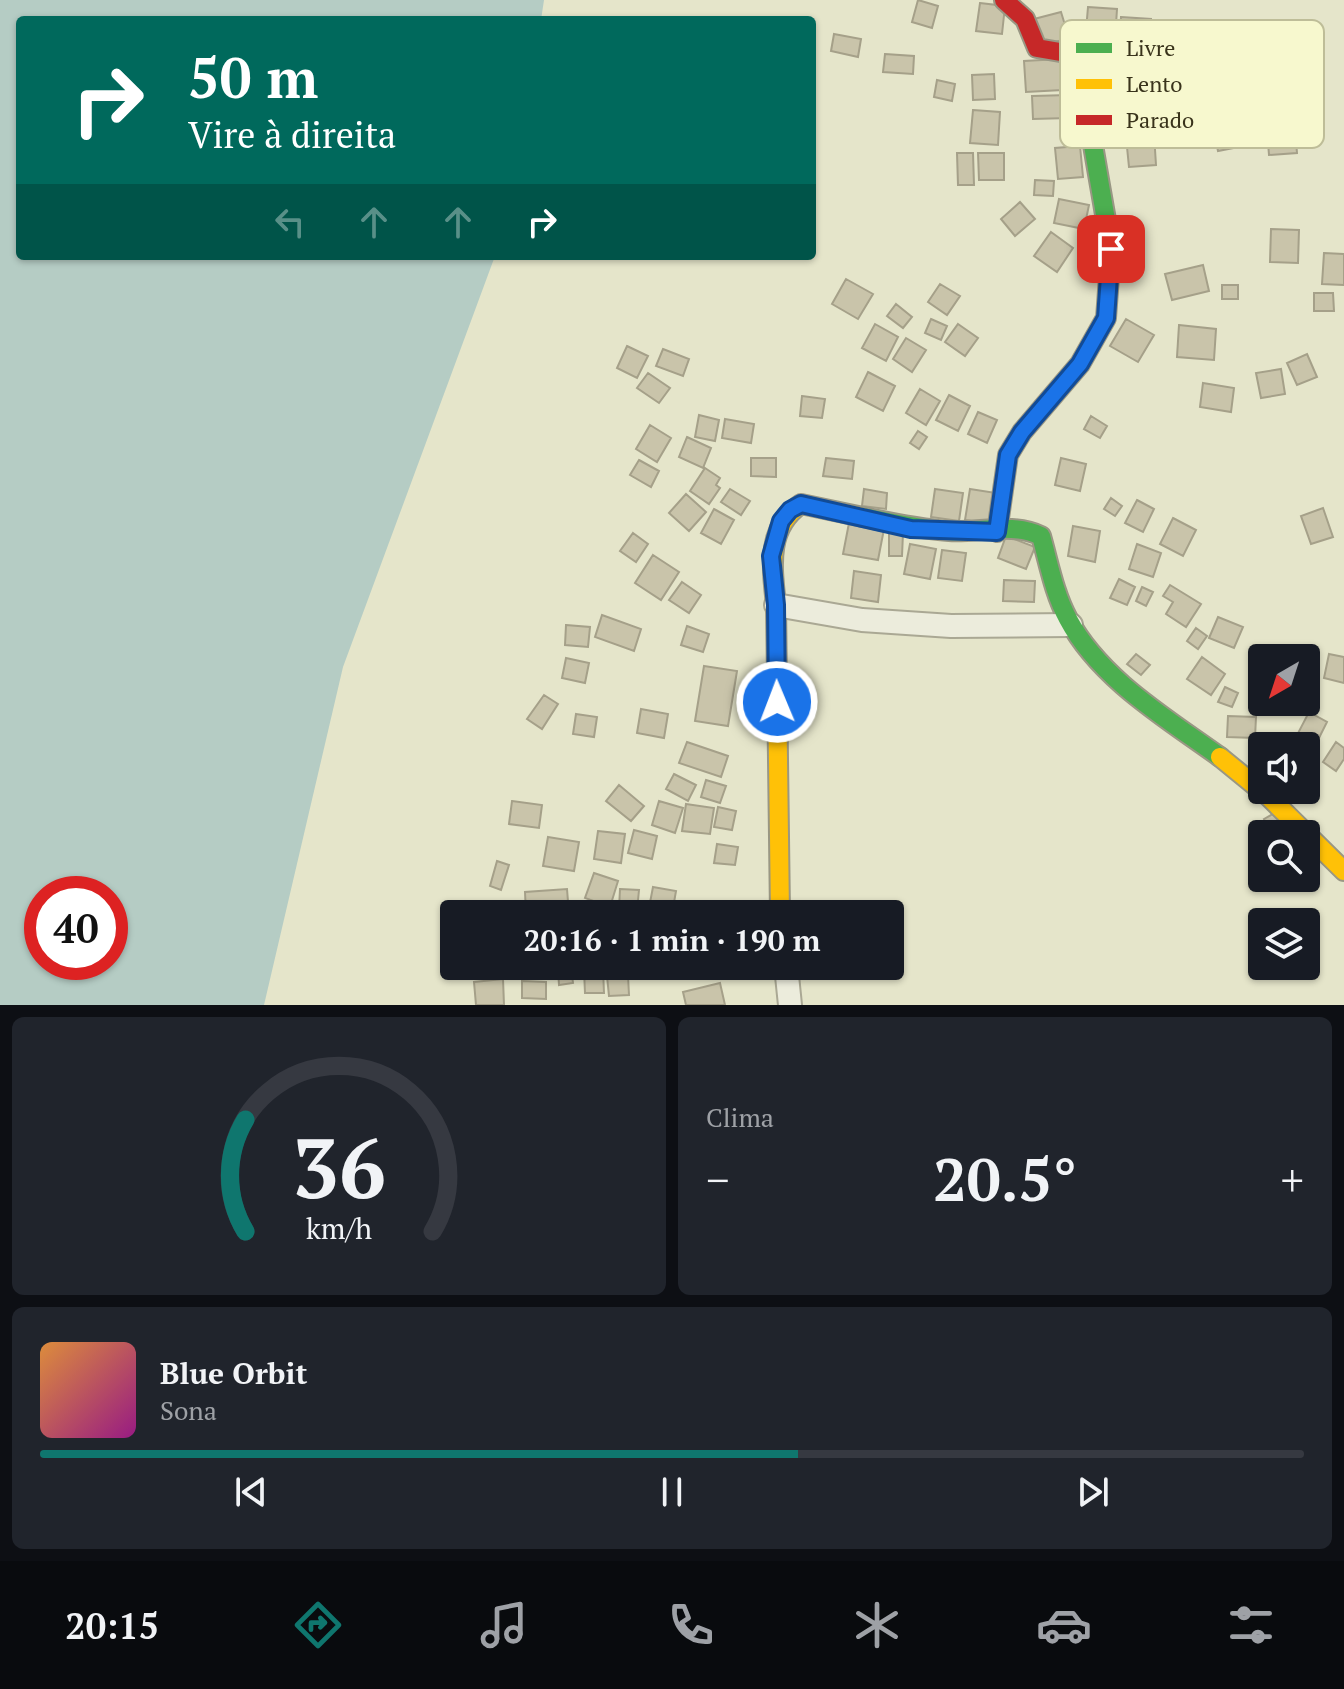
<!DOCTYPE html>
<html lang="pt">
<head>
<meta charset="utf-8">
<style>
	body { margin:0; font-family:"PT Serif",serif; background:#20242c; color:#f1f3f6; height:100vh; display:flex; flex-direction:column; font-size:30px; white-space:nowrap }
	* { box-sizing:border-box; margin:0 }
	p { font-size:26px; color:#9ea1a6 }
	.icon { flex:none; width:44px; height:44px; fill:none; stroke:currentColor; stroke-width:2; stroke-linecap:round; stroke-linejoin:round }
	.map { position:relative; height:1005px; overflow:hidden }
	.details { display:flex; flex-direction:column; gap:12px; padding:12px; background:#0d0f14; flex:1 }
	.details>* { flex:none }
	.guide { position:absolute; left:16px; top:16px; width:800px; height:244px; border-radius:8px; box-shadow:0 2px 6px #0004; background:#00695c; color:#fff; overflow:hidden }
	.needle { width:52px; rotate:219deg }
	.fabs { position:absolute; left:1248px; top:644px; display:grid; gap:16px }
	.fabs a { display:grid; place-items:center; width:72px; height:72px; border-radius:8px; background:#171b24; box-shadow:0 2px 6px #0004; font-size:40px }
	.speed { position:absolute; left:24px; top:876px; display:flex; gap:16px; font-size:40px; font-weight:700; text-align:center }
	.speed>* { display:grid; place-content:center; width:104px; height:104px; border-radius:50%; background:#171b24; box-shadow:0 2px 6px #0004; line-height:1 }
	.speed .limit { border:12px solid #d22; background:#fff; color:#111 }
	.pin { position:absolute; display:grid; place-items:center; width:68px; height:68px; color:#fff; margin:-34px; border-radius:16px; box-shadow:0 4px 12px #0006 }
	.me { position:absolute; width:88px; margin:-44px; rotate:359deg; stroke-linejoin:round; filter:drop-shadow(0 0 6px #0008) }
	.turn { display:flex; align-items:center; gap:28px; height:168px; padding:0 40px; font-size:36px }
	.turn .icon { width:104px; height:104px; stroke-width:2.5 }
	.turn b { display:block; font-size:56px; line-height:68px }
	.lanes { display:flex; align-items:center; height:76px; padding:0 40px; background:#0003; justify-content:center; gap:40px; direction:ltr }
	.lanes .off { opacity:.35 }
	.big { font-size:60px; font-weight:600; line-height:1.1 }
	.details .card { flex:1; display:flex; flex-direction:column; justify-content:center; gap:12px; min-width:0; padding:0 28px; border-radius:12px; background:#20242c }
	.details .dial { align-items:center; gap:0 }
	.dial svg { height:208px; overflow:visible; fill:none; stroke:#363941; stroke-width:7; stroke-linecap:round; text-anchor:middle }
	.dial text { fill:#f1f3f6; stroke:none }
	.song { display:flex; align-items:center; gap:24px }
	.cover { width:96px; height:96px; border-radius:12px; background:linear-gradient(135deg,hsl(30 70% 55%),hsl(310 70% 35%)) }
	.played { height:8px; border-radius:4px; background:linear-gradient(90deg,#0f766e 60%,#363941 60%) }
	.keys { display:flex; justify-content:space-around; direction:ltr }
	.heat { display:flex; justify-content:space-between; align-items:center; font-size:44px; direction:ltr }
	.details .tiles { flex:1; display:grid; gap:12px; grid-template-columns:1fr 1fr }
	.card:last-child { grid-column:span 2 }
	.trip { position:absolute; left:440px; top:900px; width:464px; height:80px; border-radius:8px; background:#171b24; box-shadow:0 2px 6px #0004; font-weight:600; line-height:80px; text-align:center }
	.tabs { display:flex; height:128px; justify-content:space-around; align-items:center; background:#090b0e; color:#9ea1a6 }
	.tabs .icon { width:56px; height:56px }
	.tabs .on { color:#0f766e }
	.tabs b { font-size:36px; color:#f1f3f6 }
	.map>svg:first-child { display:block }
	.water { fill:#b5ccc4; fill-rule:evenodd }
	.building { fill:#c9c4aa; stroke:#a5a089; stroke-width:2 }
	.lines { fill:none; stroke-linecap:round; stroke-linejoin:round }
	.street-casing { stroke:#aaa894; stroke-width:26 }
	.fast-casing { stroke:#999784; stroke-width:22 }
	.slow-casing { stroke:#999784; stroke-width:22 }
	.jam-casing { stroke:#999784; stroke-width:22 }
	.street { stroke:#ececdc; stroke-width:22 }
	.fast { stroke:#4caf50; stroke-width:18 }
	.slow { stroke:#ffc107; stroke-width:18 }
	.jam { stroke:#c62828; stroke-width:18 }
	.route-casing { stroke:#114b97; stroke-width:20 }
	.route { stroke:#1a73e8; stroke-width:14 }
	.key { fill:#f7f8ce; stroke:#bebd98; stroke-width:2 }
	.key-label { font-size:22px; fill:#39331b }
</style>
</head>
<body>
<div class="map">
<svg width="1344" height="1005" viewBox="0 0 1344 1005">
	<rect width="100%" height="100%" fill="#e5e5ca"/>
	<!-- water -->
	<path class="water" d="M0,0h544l-3,20h-521v236h475l-152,411 -79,338h-264zM42,894h68v68h-68z"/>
	<!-- building -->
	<path class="building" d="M918,0l20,6 -6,22 -20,-6z
		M980,3l25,3 -3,28 -26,-3z
		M1088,7l29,2 -3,47 -30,-2z
		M1061,12l8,26 -27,8 -8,-27z
		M1121,17l30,2 -2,39 -30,-2z
		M834,34l27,5 -3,18 -27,-6z
		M885,54l29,2 -1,18 -30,-2z
		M1060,59l2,31 -36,2 -2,-31z
		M994,74l1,25 -22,1 -1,-25z
		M937,80l18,4 -3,17 -18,-4z
		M1069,95v23l-36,1 -1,-23z
		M973,110l27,2 -2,33 -28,-2z
		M1238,118l6,28 -26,5 -6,-28z
		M1295,128l2,25 -28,2 -2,-25z
		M1154,134l2,31 -27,2 -3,-30z
		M1080,146l3,31 -25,2 -3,-31z
		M957,153h16l1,32h-16z
		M978,153h26v27h-25z
		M1035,180l19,1 -1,15 -19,-1z
		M1059,199l30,6 -5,24 -30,-6z
		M1020,202l15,17 -20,17 -14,-17z
		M1271,229l28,1 -1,33 -28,-1z
		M1051,232l22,16 -16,24 -23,-16z
		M1324,253l20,1v31l-22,-1z
		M1203,265l6,26 -37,9 -7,-26z
		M846,279l27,15 -15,25 -26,-15z
		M940,284l20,12 -13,19 -19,-13z
		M1222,285h16v14h-16z
		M1314,293h19l1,18h-20z
		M896,304l16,13 -9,11 -16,-12z
		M931,319l16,7 -6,14 -16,-7z
		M1126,319l28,16 -16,27 -28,-16z
		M875,324l23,13 -12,24 -24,-13z
		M958,324l20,14 -13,18 -20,-14z
		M1179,325l37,4 -2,31 -37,-3z
		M906,338l20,12 -14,22 -19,-13z
		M627,346l21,10 -11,22 -20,-10z
		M663,349l26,10 -6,17 -27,-10z
		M1307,354l10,23 -20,8 -10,-22z
		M1281,369l4,25 -24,4 -5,-25z
		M868,372l27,14 -12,25 -27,-14z
		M648,373l22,15 -11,15 -22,-15z
		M1203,383l31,5 -3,24 -31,-5z
		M920,389l20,12 -14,24 -20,-12z
		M949,395l21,11 -12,25 -22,-11z
		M802,396l23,3 -3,19 -22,-2z
		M978,412l19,8 -10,23 -19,-9z
		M699,415l20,5 -4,21 -20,-4z
		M1091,416l16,10 -7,12 -16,-9z
		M725,419l29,5 -3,19 -29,-5z
		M650,425l21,13 -14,24 -21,-13z
		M918,431l9,6 -8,12 -9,-6z
		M687,437l24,11 -8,20 -24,-11z
		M751,458h25v19l-25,-1z
		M826,458l28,3 -2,18 -29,-3z
		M1061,458l25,6 -6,27 -25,-6z
		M639,460l20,11 -8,16 -21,-12z
		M705,468l15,10 -4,7 4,3 -11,16 -19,-13z
		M730,489l20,12 -9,14 -20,-13z
		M864,489l23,4 -1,16 -24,-3z
		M935,489l28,4 -4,28 -28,-4z
		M970,489l26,4 -5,31 -26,-4z
		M686,494l20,18 -17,19 -20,-18z
		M1111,498l11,8 -7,10 -11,-7z
		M1137,500l17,9 -11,23 -18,-9z
		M1323,508l10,29 -22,7 -10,-28z
		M714,509l20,11 -13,24 -20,-11z
		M1173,518l23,12 -13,26 -23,-12z
		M849,523l35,6 -6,31 -35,-6z
		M1073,526l27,5 -5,31 -27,-6z
		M633,533l15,11 -12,18 -16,-11z
		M889,533h14l-1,23h-13z
		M1006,536l29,11 -9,22 -28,-11z
		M910,544l26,5 -6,30 -26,-5z
		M1137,544l24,9 -8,24 -24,-8z
		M942,550l24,3 -4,28 -24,-3z
		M653,555l26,17 -18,28 -26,-17z
		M854,571l27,4 -3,27 -27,-4z
		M1119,579l16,8 -8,18 -17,-7z
		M1004,580l31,1 -1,21 -31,-1z
		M682,582l19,13 -12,18 -20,-13z
		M1170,585l31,19 -15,23 -20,-13 7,-12 -10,-6z
		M1142,587l11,5 -7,14 -10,-5z
		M602,615l39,14 -7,22 -39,-14z
		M1218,617l25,10 -9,21 -25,-10z
		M566,625l24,2 -2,20 -23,-2z
		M687,626l22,8 -6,18 -22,-7z
		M1196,628l11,8 -9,13 -11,-8z
		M1136,654l14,11 -9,10 -14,-11z
		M1329,654l15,3v26l-20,-5z
		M1202,657l23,17 -14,21 -24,-16z
		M566,658l23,5 -4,20 -23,-5z
		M704,666l33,5 -9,55 -33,-5z
		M1225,687l13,6 -6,14 -14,-5z
		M544,695l14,9 -16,25 -15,-10z
		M641,709l27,5 -4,24 -27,-5z
		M1309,712l18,10 -13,26 -19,-9z
		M576,714l21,3 -3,20 -21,-3z
		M1228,716l28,1 -1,21 -28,-1z
		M687,742l41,14 -7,21 -42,-14z
		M1336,742l8,6v11l-8,12 -13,-9z
		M674,774l22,11 -8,16 -22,-12z
		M706,780l20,6 -6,17 -19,-6z
		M619,785l25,21 -13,15 -25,-20z
		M512,801l30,4 -3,23 -30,-4z
		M659,801l24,7 -8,25 -23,-8z
		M686,804l28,4 -4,26 -28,-3z
		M718,807l18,4 -4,19 -18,-3z
		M1280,810l10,17 -17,7 -9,-15z
		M634,830l23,6 -5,23 -24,-6z
		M598,831l27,3 -4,29 -27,-4z
		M548,837l31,5 -5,29 -31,-5z
		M717,844l21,3 -3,18 -21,-2z
		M497,861l12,4 -8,25 -11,-4z
		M594,873l24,8 -8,26 -25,-9z
		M653,887l23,4 -4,23 -24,-1z
		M567,889l2,25h-43l-1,-22z
		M620,889l19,1 -2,21 -18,-2z
		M482,902l26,7 -2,5h-27z
		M571,967l2,16 -14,2 -1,-16z
		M603,969l1,24h-19l-1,-23z
		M628,975l1,20 -20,1 -2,-20z
		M503,979l1,26h-28l-2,-23z
		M522,981l24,1v17l-24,-1z
		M720,983l5,22h-39l-3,-13z"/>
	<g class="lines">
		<!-- street casing -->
		<g class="street-casing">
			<path id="street" d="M776,605l86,15 89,6 120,-1
				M786,966l4,39"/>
		</g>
		<!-- fast casing -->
		<g class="fast-casing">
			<path id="fast" d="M863,517c28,6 57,12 86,14 30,2 64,-9 92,5 8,28 13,57 27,83 32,60 98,99 152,138
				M997,532l11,-77 14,-23 58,-68 26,-46 5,-69 -26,-150"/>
		</g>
		<!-- slow casing -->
		<g class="slow-casing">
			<path id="slow" d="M1220,757l49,40 75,74
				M780,914l-4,-309c-4,-38 -10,-77 25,-101l62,13"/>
		</g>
		<!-- jam casing -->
		<g class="jam-casing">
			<path id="jam" d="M1004,0l21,19 12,29 29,5 14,17 5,29"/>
		</g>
		<!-- street -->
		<use href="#street" class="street"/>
		<!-- fast -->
		<use href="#fast" class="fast"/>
		<!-- slow -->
		<use href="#slow" class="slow"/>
		<!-- jam -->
		<use href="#jam" class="jam"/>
	</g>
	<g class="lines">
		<!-- route casing -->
		<g class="route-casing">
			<path id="route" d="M777,702l-1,-97 -5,-49 10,-35 9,-11 11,-6 110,25 86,3 11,-77 14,-23 58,-68 26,-46 5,-69"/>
		</g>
		<!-- route -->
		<use href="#route" class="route"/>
	</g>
	<!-- legend -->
	<rect x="1060" y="20" width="264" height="128" rx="12" class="key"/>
	<rect x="1076" y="43" width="36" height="10" fill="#4caf50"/>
	<rect x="1076" y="79" width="36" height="10" fill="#ffc107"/>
	<rect x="1076" y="115" width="36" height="10" fill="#c62828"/>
	<g class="key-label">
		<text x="1126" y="56">Livre</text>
		<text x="1126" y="92">Lento</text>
		<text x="1126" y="128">Parado</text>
	</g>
</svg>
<div class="fabs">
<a><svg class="needle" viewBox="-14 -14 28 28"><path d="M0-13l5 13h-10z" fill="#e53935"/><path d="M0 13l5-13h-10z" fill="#9ea1a6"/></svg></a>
<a><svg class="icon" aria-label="sound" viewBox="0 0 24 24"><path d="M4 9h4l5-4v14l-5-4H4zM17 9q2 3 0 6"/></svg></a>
<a><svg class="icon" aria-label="search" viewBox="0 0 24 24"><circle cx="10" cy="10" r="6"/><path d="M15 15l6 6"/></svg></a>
<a><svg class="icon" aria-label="layers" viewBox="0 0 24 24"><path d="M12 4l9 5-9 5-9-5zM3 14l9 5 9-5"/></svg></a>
</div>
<div class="speed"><div class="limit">40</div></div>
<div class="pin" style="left:1111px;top:249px;background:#d93025"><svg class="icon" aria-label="arrive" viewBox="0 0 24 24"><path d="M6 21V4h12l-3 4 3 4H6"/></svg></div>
<svg class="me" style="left:777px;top:702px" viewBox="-20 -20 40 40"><circle r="17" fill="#1a73e8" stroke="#fff" stroke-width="3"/><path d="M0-11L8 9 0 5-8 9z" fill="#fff"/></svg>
<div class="trip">20:16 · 1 min · 190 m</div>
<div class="guide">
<div class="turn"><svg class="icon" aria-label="right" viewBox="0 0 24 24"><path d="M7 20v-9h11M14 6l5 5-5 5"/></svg><div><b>50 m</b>Vire à direita</div></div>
<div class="lanes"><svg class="icon off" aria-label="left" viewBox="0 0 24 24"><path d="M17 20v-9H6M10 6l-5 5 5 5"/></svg><svg class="icon off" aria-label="ahead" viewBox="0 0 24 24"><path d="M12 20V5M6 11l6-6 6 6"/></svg><svg class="icon off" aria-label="ahead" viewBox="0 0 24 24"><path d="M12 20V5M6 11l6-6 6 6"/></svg><svg class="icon" aria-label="right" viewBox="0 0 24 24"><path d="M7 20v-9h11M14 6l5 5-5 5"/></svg></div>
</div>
</div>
<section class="details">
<div class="tiles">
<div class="card dial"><svg viewBox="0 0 100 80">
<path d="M14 69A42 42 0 1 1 86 69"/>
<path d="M14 69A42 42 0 0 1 14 26" stroke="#0f766e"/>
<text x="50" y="56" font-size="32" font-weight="700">36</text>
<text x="50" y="72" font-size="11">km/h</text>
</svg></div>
<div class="card"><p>Clima</p>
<div class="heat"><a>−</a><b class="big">20.5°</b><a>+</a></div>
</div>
<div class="card">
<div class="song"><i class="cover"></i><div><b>Blue Orbit</b><p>Sona</p></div></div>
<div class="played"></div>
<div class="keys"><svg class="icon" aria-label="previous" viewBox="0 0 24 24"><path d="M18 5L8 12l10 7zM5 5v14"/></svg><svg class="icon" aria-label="pause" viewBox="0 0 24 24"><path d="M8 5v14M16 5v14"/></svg><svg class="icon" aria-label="next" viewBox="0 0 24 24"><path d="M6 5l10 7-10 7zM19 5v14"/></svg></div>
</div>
</div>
</section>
<nav class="tabs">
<b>20:15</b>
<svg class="icon on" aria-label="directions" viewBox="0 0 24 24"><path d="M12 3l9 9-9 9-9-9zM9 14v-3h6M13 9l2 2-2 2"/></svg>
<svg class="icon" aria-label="music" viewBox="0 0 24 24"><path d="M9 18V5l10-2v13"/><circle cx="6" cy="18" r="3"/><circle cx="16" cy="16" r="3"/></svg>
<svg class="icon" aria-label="phone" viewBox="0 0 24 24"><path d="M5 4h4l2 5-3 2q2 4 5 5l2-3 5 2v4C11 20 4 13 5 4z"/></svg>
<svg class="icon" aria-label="climate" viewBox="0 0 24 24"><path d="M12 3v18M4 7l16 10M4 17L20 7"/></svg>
<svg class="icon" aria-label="car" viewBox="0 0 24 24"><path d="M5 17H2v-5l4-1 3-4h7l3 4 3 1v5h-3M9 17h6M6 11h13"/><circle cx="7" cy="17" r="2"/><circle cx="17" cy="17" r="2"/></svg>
<svg class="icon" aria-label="filters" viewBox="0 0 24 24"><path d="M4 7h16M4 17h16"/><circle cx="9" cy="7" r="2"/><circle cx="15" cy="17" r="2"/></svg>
</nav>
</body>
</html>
